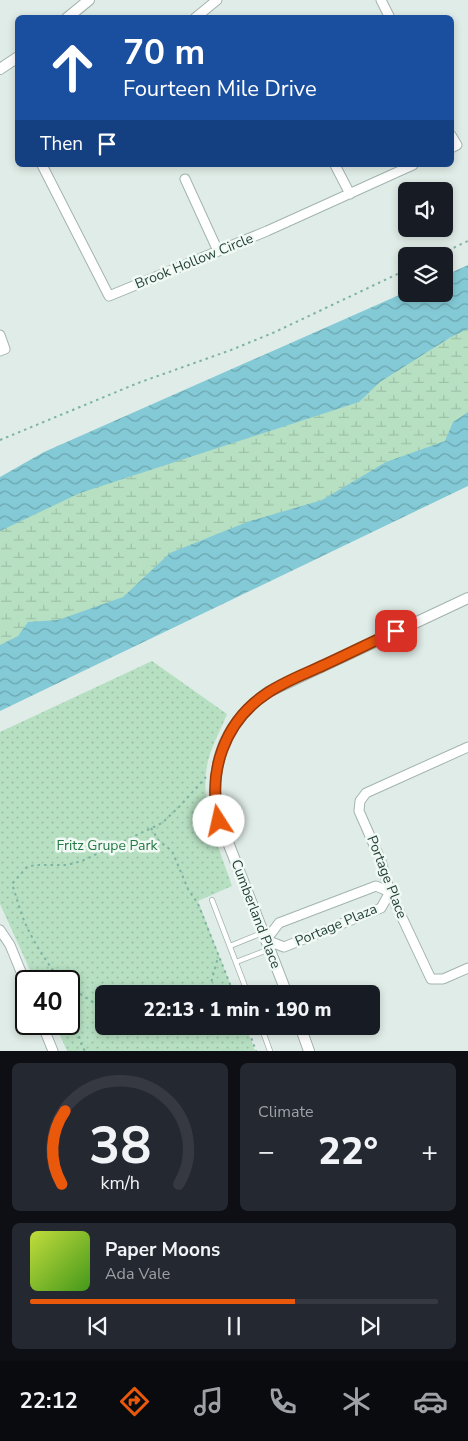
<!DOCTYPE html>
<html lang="en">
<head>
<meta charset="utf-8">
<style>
	body { margin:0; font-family:"Nunito Sans",sans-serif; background:#242831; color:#f1f3f6; height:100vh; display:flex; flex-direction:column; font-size:19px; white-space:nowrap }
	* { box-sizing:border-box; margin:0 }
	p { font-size:16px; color:#9ea1a6 }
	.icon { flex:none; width:28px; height:28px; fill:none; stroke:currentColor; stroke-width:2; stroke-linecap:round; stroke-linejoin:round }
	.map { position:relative; height:1051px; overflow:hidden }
	.panel { display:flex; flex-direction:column; gap:12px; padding:12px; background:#0d0f14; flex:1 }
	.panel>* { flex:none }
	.guide { position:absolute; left:15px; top:15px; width:439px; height:152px; border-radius:8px; box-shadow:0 2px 8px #0003; background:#1a4fa0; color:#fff; overflow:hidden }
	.fabs { position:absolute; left:398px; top:182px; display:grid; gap:10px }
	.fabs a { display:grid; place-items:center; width:55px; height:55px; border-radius:8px; background:#171b24; box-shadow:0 2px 8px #0003; font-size:25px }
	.speed { position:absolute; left:15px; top:970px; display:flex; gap:10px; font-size:25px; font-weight:700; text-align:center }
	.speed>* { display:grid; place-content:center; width:65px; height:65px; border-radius:50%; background:#171b24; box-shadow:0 2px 8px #0003; line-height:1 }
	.speed .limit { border:2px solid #111; border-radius:8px; background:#fff; color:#111 }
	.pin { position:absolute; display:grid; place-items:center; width:42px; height:42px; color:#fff; margin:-21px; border-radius:10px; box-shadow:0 2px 8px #0006 }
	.me { position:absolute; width:55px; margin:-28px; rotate:350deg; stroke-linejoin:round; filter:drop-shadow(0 0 4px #0008) }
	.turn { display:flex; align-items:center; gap:18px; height:105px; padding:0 25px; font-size:22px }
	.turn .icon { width:65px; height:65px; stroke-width:2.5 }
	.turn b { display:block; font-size:35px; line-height:42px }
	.then { display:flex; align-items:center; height:48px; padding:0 25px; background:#0003; gap:10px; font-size:19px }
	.big { font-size:38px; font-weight:800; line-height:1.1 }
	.panel .card { flex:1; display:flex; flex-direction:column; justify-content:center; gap:8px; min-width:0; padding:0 18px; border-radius:8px; background:#242831 }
	.panel .dial { align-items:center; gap:0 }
	.dial svg { height:130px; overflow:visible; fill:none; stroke:#363941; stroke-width:7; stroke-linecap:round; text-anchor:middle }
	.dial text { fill:#f1f3f6; stroke:none }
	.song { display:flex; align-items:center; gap:15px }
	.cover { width:60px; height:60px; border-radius:8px; background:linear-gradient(135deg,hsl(70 70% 55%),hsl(100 70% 35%)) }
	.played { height:5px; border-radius:2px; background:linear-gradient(90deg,#ea580c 65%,#363941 65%) }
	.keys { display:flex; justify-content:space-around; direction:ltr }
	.heat { display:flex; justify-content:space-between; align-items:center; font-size:28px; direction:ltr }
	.panel .tiles { flex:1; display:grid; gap:12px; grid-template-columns:1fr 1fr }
	.card:last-child { grid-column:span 2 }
	.trip { position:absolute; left:95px; top:985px; width:285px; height:50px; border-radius:8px; background:#171b24; box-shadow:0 2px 8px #0003; font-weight:800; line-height:50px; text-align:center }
	.menu { display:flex; height:80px; justify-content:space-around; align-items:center; background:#090b0e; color:#9ea1a6 }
	.menu .icon { width:35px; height:35px }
	.menu .current { color:#ea580c }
	.menu b { font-size:22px; color:#f1f3f6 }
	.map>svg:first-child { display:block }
	.wetland { fill:url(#wetland-marsh) }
	.park { fill:url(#park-dots) }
	.water { fill:url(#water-waves) }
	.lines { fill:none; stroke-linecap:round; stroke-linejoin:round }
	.service-casing { stroke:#a2b4ae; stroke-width:6 }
	.minor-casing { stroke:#a2b4ae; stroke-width:11 }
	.tertiary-casing { stroke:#a2b4ae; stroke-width:12 }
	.path { stroke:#7eb3a2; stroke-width:2; stroke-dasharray:2.5 4; stroke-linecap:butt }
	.service { stroke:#fff; stroke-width:4.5 }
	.minor { stroke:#fff; stroke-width:9 }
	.tertiary { stroke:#fff; stroke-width:10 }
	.route-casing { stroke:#983908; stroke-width:12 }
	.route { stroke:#ea580c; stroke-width:9 }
	.labels { text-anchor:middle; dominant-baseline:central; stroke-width:5; stroke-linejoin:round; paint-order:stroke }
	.street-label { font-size:14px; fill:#1f3e36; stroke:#f1f9f5 }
	.park-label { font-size:14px; fill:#267845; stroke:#f1f9f5 }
</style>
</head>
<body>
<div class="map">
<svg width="468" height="1051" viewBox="0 0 468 1051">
	<defs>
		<pattern id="wetland-marsh" width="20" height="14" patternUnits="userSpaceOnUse" patternTransform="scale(1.25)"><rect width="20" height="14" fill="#b7e0c2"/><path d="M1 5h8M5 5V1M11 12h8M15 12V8" fill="none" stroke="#9dc1a7"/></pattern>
		<pattern id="park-dots" width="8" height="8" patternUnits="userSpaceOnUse" patternTransform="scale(1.25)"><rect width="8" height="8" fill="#b7e0c2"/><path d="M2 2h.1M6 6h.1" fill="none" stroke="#9dc1a7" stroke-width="1.8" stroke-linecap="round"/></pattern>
		<pattern id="water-waves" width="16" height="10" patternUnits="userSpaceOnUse" patternTransform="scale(1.25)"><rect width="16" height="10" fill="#83cad6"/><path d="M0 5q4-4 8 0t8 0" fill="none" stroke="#6ba5ae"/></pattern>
	</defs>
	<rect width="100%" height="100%" fill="#e0ece7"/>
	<!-- wetland -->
	<path class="wetland" d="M468,317v123l-468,220v-145z"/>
	<!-- park -->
	<path class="park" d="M152,661l75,53c-6,15 -15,31 -19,47 -10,42 11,86 24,125l-34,15 36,93h-130v32h142l9,25h-188l-12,-27h14v-43h-34l-35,-77v-172z"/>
	<!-- water -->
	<path class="water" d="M468,265v64l-17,8 -71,45 -21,20 -279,91 -80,38v-54l44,-25 362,-160v2h38v-18z
		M468,412v74l-468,225v-66l18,-9 10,-14 30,-2 65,-23 47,-44 77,-31 75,-22 64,-38 59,-21 8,-19z"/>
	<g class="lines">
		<!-- service casing -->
		<g class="service-casing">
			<path id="service" d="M212,900l36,94
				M230,946l32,-13
				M236,962l34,-13
				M261,1026l9,25"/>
		</g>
		<!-- minor casing -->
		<g class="minor-casing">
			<path id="minor" d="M381,0l9,18
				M195,18l22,-18
				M451,135l6,10 -6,3
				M42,165l67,131 158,-65 146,-66
				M335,165l15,29
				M185,179l33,72
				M0,335l5,14 -5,2
				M468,747l-102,46 -6,8 -1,10 22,50 9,31 41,87h12l25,-11
				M376,886l14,6 -9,16 -97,39 -18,-7 13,-17z
				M0,930l10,15 16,39
				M42,1024l11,27"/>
		</g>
		<!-- tertiary casing -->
		<g class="tertiary-casing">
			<path id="tertiary" d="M67,18l22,-18
				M0,69l18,-12
				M287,994l-70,-180c-7,-52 8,-91 51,-122l200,-94
				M300,1026l9,25"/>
		</g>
		<!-- path -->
		<path class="path" d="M436,256l32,-15
			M0,440l138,-57 93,-33 44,-18 131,-62
			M151,828l8,13 13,10 16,38 10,15 36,90
			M61,981c-12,-15 -27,-38 -35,-56 -6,-13 -9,-27 -14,-41l15,-17 8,-2h32l15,-4 80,-38 18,-17 26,-29
			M69,987l35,22
			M75,991c1,18 0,45 10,60
			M208,994l10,-37
			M247,1026l9,25"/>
		<!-- service -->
		<use href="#service" class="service"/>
		<!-- minor -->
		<use href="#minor" class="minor"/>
		<!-- tertiary -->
		<use href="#tertiary" class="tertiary"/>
	</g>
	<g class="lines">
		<!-- route casing -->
		<g class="route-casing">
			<path id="route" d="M219,821c-12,-48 5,-99 47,-127 17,-12 39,-20 58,-29 24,-11 48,-23 72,-34"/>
		</g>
		<!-- route -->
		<use href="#route" class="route"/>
	</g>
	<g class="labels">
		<!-- street labels -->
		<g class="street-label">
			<text transform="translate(194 261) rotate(-22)">Brook Hollow Circle</text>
			<text transform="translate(387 877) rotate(69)">Portage Place</text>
			<text transform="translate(256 914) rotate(69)">Cumberland Place</text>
			<text transform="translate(336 925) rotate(-23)">Portage Plaza</text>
		</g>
		<!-- park labels -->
		<g class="park-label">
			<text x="107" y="845">Fritz Grupe Park</text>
		</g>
	</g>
</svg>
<div class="fabs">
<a><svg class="icon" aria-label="sound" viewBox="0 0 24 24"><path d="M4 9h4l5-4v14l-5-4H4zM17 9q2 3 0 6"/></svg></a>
<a><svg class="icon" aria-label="layers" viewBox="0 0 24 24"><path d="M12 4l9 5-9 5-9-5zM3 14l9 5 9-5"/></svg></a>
</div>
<div class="speed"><div class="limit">40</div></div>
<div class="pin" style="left:396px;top:631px;background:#d93025"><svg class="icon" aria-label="arrive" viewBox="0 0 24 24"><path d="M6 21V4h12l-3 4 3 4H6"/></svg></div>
<svg class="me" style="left:219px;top:821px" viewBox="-20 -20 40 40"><circle r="19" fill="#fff"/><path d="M0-13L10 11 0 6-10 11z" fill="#ea580c"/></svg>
<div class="trip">22:13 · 1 min · 190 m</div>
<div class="guide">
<div class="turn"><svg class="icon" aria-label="ahead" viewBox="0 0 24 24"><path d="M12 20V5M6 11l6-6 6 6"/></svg><div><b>70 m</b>Fourteen Mile Drive</div></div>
<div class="then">Then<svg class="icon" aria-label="arrive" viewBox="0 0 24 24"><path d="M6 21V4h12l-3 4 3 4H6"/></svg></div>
</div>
</div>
<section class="panel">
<div class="tiles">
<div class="card dial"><svg viewBox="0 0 100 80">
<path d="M14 69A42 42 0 1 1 86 69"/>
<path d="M14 69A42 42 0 0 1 16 24" stroke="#ea580c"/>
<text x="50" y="56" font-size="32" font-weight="700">38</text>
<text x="50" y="72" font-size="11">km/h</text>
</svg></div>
<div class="card"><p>Climate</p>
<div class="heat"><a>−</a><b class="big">22°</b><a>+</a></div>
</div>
<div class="card">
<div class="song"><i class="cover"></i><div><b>Paper Moons</b><p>Ada Vale</p></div></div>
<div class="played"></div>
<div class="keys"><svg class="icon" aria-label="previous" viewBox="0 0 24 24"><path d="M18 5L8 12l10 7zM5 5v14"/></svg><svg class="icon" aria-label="pause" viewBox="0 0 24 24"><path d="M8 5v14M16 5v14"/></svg><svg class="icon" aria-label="next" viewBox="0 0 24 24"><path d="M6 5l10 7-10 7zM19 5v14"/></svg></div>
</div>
</div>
</section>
<nav class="menu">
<b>22:12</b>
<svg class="icon current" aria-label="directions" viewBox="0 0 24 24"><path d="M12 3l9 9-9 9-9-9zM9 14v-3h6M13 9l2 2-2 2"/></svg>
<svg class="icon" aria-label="music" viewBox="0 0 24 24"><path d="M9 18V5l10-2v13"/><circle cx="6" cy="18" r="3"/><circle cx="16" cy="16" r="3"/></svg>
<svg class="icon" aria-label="phone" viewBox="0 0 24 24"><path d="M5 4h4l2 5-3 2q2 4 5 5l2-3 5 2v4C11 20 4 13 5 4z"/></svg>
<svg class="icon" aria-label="climate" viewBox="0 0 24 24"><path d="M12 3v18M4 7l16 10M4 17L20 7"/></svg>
<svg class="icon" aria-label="car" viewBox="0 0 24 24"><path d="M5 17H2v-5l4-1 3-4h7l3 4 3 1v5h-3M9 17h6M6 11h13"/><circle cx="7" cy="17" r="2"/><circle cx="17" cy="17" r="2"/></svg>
</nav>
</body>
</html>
